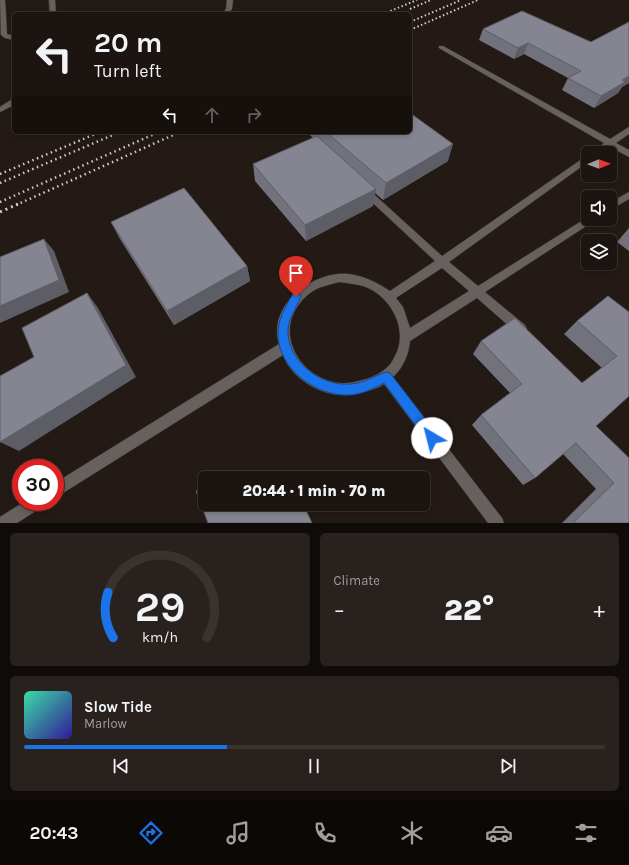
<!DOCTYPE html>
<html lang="en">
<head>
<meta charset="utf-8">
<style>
	body { margin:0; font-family:Karla,sans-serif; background:#28211e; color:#f1f3f6; height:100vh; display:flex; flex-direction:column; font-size:15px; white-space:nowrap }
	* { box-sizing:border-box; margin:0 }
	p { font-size:13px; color:#a09e9f }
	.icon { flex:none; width:22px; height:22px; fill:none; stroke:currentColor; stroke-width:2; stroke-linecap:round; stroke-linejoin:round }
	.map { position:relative; height:523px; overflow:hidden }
	.sheet { display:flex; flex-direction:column; gap:10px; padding:10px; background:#0f0b09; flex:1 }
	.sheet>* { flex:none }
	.top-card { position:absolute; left:12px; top:12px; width:400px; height:122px; border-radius:6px; box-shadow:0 2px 6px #0003,0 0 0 1px #393330; background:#1b1410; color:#f1f3f6; overflow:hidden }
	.needle { width:26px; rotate:89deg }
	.fabs { position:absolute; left:581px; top:146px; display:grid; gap:8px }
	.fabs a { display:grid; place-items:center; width:36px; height:36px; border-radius:6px; background:#1b1410; box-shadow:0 2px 6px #0003,0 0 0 1px #393330; font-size:20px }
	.speed { position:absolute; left:12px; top:459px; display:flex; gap:8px; font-size:20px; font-weight:700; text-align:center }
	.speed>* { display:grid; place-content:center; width:52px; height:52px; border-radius:50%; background:#1b1410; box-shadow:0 2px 6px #0003,0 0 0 1px #393330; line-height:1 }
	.speed .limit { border:6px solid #d22; background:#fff; color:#111 }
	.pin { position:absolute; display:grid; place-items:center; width:34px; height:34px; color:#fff; margin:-41px -17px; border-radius:50% 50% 50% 0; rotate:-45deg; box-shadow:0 0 4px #0007 }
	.pin .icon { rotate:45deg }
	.me { position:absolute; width:44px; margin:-22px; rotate:323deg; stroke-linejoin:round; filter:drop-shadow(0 0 3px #0008) }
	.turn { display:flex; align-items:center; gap:14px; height:84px; padding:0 16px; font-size:18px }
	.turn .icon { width:52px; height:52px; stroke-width:2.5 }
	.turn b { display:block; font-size:28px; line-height:34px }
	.lanes { display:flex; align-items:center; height:38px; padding:0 16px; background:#0003; justify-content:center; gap:20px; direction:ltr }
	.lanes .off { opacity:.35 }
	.big { font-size:30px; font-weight:800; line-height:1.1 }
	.sheet .tile { flex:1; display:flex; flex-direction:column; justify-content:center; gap:6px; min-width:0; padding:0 14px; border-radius:6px; background:#28211e }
	.sheet .dial { align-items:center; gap:0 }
	.dial svg { height:104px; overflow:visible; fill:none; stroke:#393330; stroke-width:7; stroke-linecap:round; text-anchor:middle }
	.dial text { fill:#f1f3f6; stroke:none }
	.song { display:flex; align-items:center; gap:12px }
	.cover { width:48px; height:48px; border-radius:6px; background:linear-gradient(135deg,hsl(160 70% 55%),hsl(250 70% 35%)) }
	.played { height:4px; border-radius:2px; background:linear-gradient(90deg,#1a73e8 35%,#393330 35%) }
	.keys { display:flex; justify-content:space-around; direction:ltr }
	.heat { display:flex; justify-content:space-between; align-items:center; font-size:22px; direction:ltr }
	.sheet .tiles { flex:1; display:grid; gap:10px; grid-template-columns:1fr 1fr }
	.tile:last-child { grid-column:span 2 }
	.trip { position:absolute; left:198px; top:471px; width:232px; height:40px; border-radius:6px; background:#1b1410; box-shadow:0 2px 6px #0003,0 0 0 1px #393330; font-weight:800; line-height:40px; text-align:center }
	.tabs { display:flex; height:64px; justify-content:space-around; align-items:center; background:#0b0806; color:#a09e9f }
	.tabs .icon { width:28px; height:28px }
	.tabs .active { color:#1a73e8 }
	.tabs b { font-size:18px; color:#f1f3f6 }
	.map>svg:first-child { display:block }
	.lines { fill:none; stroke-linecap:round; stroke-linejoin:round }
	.street-casing { stroke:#413732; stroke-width:1 }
	.street { fill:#66615e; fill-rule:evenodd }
	.rail-far2 { stroke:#d3ccc8; stroke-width:2; stroke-dasharray:1.5 2.5; stroke-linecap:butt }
	.rail-far1 { stroke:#d3ccc8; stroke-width:2.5; stroke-dasharray:1.5 3.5; stroke-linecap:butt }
	.rail { stroke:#d3ccc8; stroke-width:3; stroke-dasharray:2 4; stroke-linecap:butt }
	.wall { fill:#72727d }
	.shaded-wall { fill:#5d5d66 }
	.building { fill:#858591; stroke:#5d5d66 }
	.route { fill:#1a73e8; stroke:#114b97 }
</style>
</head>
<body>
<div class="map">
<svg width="629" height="523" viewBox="0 0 629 523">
	<rect width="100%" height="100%" fill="#241a15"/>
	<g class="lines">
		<!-- street casing -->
		<g class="street-casing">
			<path id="street" d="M0,0h5l2,34 7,2v4l-9,-2 -4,-3z
				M49,0h6l1,14h-6z
				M227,0h6l-1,9 -4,5h-6l4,-5z
				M439,46h4l167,93 19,-12v7l-13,9 13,7v7l-19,-10 -9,6h-10l13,-10 -165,-95z
				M11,100h3v5l-14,7v-5z
				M588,155v7l-139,100 29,24 110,-69v2h8l-2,2 -109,71 40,33 2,4 -2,4 -4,1 -4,-1 -40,-35 -67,43c-1,13 -7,27 -17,36l109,141 2,5h-16l-104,-139c-5,4 -11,5 -17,7 -7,2 -14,4 -22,4 -24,1 -54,-17 -62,-40l-228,143v-15l224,-139c-11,-36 27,-67 59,-70 18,-2 37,7 52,17l45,-30 -74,-69 -1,-2 1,-2h6l75,68zM442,268l27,23 -59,37 -7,-21 -7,-9zM339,282c8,1 17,2 24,4 25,8 43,38 35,63 -1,4 -4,8 -5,11 -6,11 -19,17 -30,20 -8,2 -15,4 -24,3 -38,-4 -65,-48 -39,-80 5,-7 13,-13 21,-16 6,-2 12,-3 18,-5z
				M629,192v7l-19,11v-7z
				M24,502h20l-2,5 -25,16h-17v-6z"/>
		</g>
		<!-- street -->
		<use href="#street" class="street"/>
		<!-- rail-far2 -->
		<path class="rail-far2" d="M410,9l21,-9
			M383,14l34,-14
			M410,22l51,-22
			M410,30l68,-30"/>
		<!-- rail-far1 -->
		<path class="rail-far1" d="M0,174l100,-42
			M0,183l120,-51
			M0,202l159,-70
			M16,205l164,-73"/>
		<!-- rail -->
		<path class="rail" d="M0,212l18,-8"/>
	</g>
	<!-- wall -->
	<path class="wall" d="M629,22v61l-7,4 -4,6 -24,15 -32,-18 6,-12 -44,-24 -10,5 -35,-19 4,-11 108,13z
		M307,132h103l38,29 -65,39 -8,-7 -2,13 -67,35 -51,-60 -2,-17 60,-26z
		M111,222l136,44 3,15 -76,44 -54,-86z
		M629,228v23l-12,-9z
		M608,296l21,100 -33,30 32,31h1v66h-67l34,-34 -33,-35 -28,24 -12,7 -51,-60 9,-10 29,-22 -37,-39 8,-13 101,42 20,-15 -38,-34 13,-13z"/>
	<!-- shaded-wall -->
	<path class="shaded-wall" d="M528,43l-4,11 -10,5 4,-11z
		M629,76v7l-7,4 -4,6 -24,15 7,-12 21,-16z
		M453,144l-5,17 -65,39 3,-17z
		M376,189l-3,17 -67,35 -1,-16z
		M44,239l10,12 15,41 -69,31v-17z
		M247,266l3,15 -76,44 -7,-14z
		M87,293l11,15 38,69 -117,74 -19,-9z"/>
	<!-- building -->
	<path class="building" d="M522,11l69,31 38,-20v54l-7,4 3,2 -24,14 -33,-18 13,-7 -53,-28 -10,5 -35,-19z
		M410,113l43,31 -67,39 -60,-51h84z
		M317,136l59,53 -71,36 -52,-61z
		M184,188l63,78 -80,45 -56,-89z
		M44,239l15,41 -59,26v-49z
		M87,293l39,72 -126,77v-66l34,-19 -12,-29z
		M608,296l21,16v84l-33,30 33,32v65h-56l41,-40 -38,-40 -41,35 -54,-63 41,-31 -41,-43 34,-23 67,65 35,-27 -40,-35z
		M226,473l2,5h-10z
		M259,474l1,4h-7z
		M205,486v18h98l9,19h-104l-12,-32z"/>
	<!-- route -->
	<path class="route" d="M296,293l4,1 1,3c-6,13 -14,23 -13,37 2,30 35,53 63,50 14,-1 23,-8 35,-12l4,1 46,60 2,5 -2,4 -4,1 -4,-1 -44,-59c-11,6 -22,11 -34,12 -33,2 -72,-26 -72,-61 0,-15 7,-27 15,-40z"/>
</svg>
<div class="fabs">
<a><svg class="needle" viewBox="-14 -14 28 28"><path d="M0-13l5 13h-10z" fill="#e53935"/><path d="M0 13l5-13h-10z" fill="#a09e9f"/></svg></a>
<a><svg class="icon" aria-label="sound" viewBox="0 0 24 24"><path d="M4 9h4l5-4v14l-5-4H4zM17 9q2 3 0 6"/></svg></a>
<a><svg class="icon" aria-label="layers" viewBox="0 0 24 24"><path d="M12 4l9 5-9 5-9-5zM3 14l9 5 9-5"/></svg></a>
</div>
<div class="speed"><div class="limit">30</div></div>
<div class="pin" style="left:296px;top:297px;background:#d93025"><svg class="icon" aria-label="arrive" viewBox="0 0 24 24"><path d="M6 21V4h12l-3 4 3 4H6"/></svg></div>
<svg class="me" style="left:432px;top:438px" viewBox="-20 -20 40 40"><circle r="19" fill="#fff"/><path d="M0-13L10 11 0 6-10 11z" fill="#1a73e8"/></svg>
<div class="trip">20:44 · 1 min · 70 m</div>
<div class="top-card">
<div class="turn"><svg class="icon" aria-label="left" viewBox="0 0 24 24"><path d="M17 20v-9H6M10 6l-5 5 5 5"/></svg><div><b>20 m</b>Turn left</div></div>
<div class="lanes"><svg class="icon" aria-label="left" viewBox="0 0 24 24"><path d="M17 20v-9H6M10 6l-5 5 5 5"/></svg><svg class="icon off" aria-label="ahead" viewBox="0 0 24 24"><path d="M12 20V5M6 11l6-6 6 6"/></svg><svg class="icon off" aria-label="right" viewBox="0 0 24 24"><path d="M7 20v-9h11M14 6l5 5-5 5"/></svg></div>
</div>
</div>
<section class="sheet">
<div class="tiles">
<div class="tile dial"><svg viewBox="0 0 100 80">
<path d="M14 69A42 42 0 1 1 86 69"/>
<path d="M14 69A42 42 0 0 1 10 34" stroke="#1a73e8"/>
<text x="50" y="56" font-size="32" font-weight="700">29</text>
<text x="50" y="72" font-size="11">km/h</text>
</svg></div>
<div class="tile"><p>Climate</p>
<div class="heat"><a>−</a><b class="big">22°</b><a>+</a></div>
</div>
<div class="tile">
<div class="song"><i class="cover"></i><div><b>Slow Tide</b><p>Marlow</p></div></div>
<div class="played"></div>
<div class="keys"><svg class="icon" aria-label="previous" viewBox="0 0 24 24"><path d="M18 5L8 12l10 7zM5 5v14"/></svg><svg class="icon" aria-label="pause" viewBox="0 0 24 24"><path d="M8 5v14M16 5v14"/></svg><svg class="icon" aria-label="next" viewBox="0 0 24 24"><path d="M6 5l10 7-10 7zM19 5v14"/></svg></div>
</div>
</div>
</section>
<nav class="tabs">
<b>20:43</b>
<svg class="icon active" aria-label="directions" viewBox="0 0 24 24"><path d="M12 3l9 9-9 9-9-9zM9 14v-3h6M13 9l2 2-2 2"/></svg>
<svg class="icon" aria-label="music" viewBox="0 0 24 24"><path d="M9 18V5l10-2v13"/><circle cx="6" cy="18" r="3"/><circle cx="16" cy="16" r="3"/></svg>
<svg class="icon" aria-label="phone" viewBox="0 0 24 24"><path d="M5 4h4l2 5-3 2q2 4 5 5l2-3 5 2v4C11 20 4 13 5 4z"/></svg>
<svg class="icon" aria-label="climate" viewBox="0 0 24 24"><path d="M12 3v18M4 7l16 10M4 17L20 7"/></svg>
<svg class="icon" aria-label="car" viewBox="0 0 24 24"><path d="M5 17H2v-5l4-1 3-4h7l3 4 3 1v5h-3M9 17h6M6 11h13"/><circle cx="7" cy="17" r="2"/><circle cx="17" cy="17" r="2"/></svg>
<svg class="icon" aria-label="filters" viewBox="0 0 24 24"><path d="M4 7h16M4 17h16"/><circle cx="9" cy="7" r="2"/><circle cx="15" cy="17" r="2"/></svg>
</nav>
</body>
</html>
